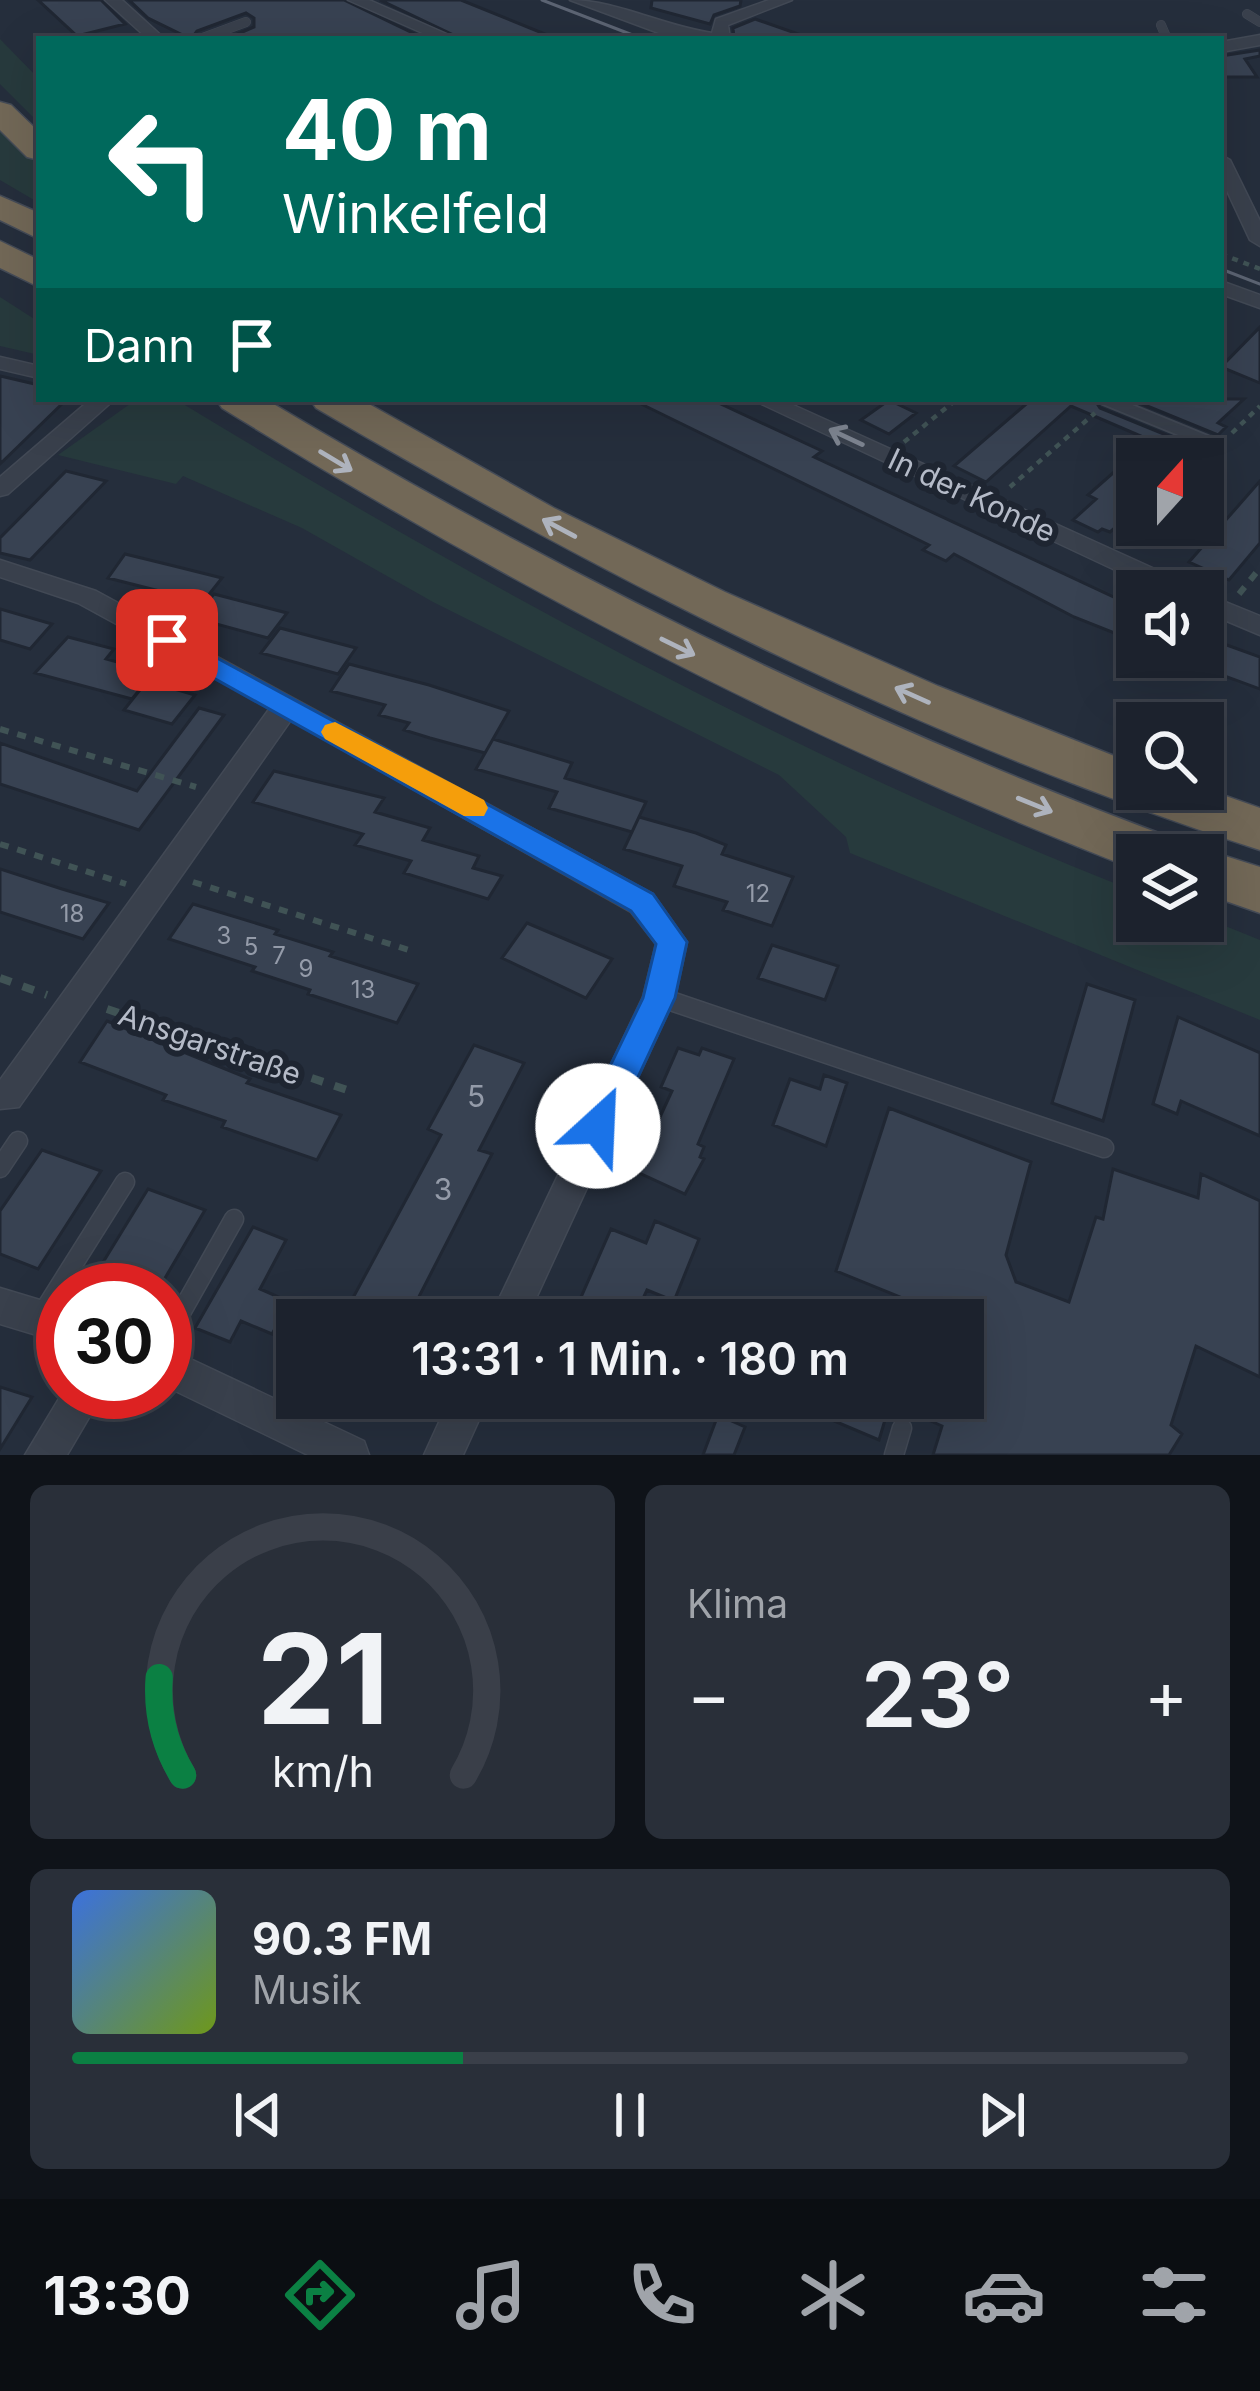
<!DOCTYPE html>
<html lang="de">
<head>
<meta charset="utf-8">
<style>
	body { margin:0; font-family:Inter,sans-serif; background:#292f39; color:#f1f3f6; height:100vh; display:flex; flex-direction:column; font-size:45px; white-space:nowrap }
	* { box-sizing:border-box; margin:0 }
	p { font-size:39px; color:#a0a4aa }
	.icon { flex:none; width:66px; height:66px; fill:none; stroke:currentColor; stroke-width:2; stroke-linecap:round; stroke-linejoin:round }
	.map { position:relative; height:1455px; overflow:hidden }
	.sheet { display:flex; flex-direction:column; gap:30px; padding:30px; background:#0f1319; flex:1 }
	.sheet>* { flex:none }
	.banner { position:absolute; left:36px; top:36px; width:1188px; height:366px; border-radius:0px; box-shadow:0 12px 48px #0002,0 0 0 3px #3a3f49; background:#00695c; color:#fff; overflow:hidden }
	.needle { width:78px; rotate:21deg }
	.controls { position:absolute; left:1116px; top:438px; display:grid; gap:24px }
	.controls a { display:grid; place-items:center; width:108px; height:108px; border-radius:0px; background:#1c222d; box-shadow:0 12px 48px #0002,0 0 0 3px #3a3f49; font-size:60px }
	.speed { position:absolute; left:36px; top:1263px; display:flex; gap:24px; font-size:60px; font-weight:700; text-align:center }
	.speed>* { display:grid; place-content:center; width:156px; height:156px; border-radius:50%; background:#1c222d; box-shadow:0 12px 48px #0002,0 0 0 3px #3a3f49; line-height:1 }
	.speed .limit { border:18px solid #d22; background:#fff; color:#111 }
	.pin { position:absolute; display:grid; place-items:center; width:102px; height:102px; color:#fff; margin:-51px; border-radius:24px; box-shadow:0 6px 18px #0006 }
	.me { position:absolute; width:132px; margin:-66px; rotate:25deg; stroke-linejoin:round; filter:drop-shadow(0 0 9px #0008) }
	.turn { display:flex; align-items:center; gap:42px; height:252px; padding:0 48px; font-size:54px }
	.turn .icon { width:156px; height:156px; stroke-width:2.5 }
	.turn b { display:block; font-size:84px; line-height:102px }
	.then { display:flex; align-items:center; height:114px; padding:0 48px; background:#0003; gap:24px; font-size:45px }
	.big { font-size:90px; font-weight:600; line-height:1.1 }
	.sheet .card { flex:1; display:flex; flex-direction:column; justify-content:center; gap:18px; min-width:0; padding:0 42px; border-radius:18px; background:#292f39 }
	.sheet .dial { align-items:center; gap:0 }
	.dial svg { height:312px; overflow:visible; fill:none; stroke:#3a3f49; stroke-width:7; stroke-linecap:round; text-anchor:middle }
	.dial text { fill:#f1f3f6; stroke:none }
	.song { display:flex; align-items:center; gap:36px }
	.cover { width:144px; height:144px; border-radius:18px; background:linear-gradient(135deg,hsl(220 70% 55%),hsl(80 70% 35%)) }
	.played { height:12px; border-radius:6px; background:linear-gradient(90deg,#0b8043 35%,#3a3f49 35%) }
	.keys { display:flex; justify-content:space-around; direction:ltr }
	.heat { display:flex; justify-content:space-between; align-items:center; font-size:66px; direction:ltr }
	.sheet .tiles { flex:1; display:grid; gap:30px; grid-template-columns:1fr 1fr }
	.card:last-child { grid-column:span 2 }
	.trip { position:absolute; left:276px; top:1299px; width:708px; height:120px; border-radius:0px; background:#1c222d; box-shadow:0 12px 48px #0002,0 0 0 3px #3a3f49; font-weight:600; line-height:120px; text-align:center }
	.tab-bar { display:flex; height:192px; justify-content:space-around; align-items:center; background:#0b0e12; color:#a0a4aa }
	.tab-bar .icon { width:84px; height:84px }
	.tab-bar .on { color:#0b8043 }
	.tab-bar b { font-size:54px; color:#f1f3f6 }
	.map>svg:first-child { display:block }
	.green { fill:#273a3d }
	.building { fill:#384252; stroke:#202733; stroke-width:3 }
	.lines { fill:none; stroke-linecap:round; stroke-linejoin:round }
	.lane-far2-casing { stroke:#424955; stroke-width:10 }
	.lane-far1-casing { stroke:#424955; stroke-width:14 }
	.lane-casing { stroke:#424955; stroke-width:21 }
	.street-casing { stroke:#424955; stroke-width:3 }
	.highway-casing { stroke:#444b57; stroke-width:3 }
	.path-far2 { stroke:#405355; stroke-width:4.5; stroke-dasharray:6 6; stroke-linecap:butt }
	.path-far1 { stroke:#405355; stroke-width:6; stroke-dasharray:9 9; stroke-linecap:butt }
	.path { stroke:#405355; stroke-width:8; stroke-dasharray:12 12; stroke-linecap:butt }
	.lane-far2 { stroke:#39404c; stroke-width:9 }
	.lane-far1 { stroke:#39404c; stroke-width:10 }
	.lane { stroke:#39404c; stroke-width:18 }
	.street { fill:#39404c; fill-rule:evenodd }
	.highway { fill:#726857; fill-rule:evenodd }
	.tram { stroke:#5c6473; stroke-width:3 }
	.oneway { stroke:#7d8490 }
	.oneway2 { stroke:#aeb3bd }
	.route { fill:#1a73e8; stroke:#114b97; stroke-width:3 }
	.slow { fill:#f59e0b }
	.labels { text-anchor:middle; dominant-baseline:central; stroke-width:12; stroke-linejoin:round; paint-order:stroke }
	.number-label { font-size:24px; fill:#949ba9 }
	.street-label { font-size:30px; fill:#b5bbc8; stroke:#1e2531 }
	.near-number-label { font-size:30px; fill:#949ba9 }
</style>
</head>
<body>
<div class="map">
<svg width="1260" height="1455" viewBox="0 0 1260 1455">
	<rect width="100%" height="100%" fill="#252e3c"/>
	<!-- green -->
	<path class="green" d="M0,39l39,40v44l-39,-39z
		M0,128l39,38v37l-39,-23z
		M0,297l39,25v33l-39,-9z
		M137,399h38c309,188 625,361 962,493v29l66,-4 57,23v80l-410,-167 -4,-16 -67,-62 -346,-173 -131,-74 -119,-52 -7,8 -118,-29z"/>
	<!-- building -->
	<path class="building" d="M38,0h63l24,24 -48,12z
		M129,0h215l81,39h-199l28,-12v-9l-8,-5 -49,18 -6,8 -43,-21z
		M380,0h81l96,39h-95z
		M652,0h89l-1,6 -26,9 -4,9 -59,-16z
		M755,19l46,16 -1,4h-66l-1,-11z
		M1260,50v6l-15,3 12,18h-36v-21z
		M1260,327v56l-39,-16z
		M0,376l39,9v14h28l-67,65z
		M631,399h79l112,52 -8,6 323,151v34l-63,-25 -120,-63 -8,7 -23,-11 6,-5z
		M1032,399h62l6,9 103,42 -10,9h-56v38l-15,14 8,4 -20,17 -8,-3 -4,3 -25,-12 23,-21 -8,-4 41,-36h-11l25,-22 -72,-31 -85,76 -32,-16z
		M1130,399h114l-26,24 8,4 -8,8z
		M889,400l27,13 -27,21 -28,-14z
		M66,471l40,10 -76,79 -30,-7v-15z
		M1260,481v62l-31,37 -40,-18z
		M125,554l49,12 48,12 -19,24 -95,-24z
		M214,594l73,19 -19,25 -74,-20z
		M0,609l52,15 -22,25 -30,-9z
		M280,628l76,20 -18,26 -77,-21z
		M68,637l46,12 -8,10 48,13 -22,27 -97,-26z
		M1213,640l47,17v32l-60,-22z
		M349,664l80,21 80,26 -24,42 -55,-15 -26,-8 5,-7 -30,-8 6,-10 -54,-14z
		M147,681l48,14 -23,29 -48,-14z
		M199,708l25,7 -85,115 -139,-46v-41l137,48z
		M493,739l79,24 -7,15 81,24 -14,30 -83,-24 8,-16 -81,-23z
		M274,771l110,27 -9,14 55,16 -7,12 56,16 -6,12 29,8 -14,23 -84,-26 7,-12 -56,-16 8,-11 -110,-32z
		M639,817l57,16 30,12 -4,9 71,23 -21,49 -49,-16 4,-8 -53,-16 8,-20 -58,-17z
		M0,869l62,20 47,14 -26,36 -83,-27z
		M193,904l85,26 -3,4 58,18 -3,4 88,28 -21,39 -89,-29 2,-4 -58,-19 3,-4 -86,-28z
		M527,923l85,36 -26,39 -84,-40z
		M772,945l66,21 -13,34 -67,-22z
		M1087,984l48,16 -32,121 -51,-18z
		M1178,1017l82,36v83l-79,-35 -4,13 -24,-10z
		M107,1021l143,58 -3,4 94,32 -24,45 -95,-33 3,-6 -62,-21 3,-5 -86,-33z
		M474,1045l50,18 -45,87 13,4 -85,166h-66l100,-185 -13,-6z
		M678,1048l21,7 3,-7 32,11 -36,85 6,3 -4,10 4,2 -19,35 -50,-23 37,-80 -11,-4z
		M824,1075l23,8 -21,63 -53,-21 17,-46 30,10z
		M889,1108l142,54 -25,93 10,27 53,20 27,-85 7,2 10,-50 85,29 3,-24 59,27v176l-64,-31 -25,79 11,9 -13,21h-236l9,-29 -52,-23 -11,37 -99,-42h183v-37l11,-34 -138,-56z
		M42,1150l59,21 -63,98 -38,-15v-43z
		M148,1189l57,21 -47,80h-72z
		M655,1221l44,18 -25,62 -27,-11 -14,30h-62l40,-91 35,14z
		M253,1227l33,13 -26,49 30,13 -18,32 -31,-13 -11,21 -35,-14z
		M0,1387l32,10 -32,52z
		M718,1415l27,12 -11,28h-31z"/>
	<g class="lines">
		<!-- lane-far2 casing -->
		<g class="lane-far2-casing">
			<path id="lane-far2" d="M1247,14l13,8
				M1161,25l6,14
				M200,39l46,-17"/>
		</g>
		<!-- lane-far1 casing -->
		<g class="lane-far1-casing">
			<path id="lane-far1" d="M1104,399l115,47"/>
		</g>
		<!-- lane casing -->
		<g class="lane-casing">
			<path id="lane" d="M659,997l445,151
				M0,1168l18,-27
				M40,1317l85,-135
				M165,1341l69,-122
				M894,1455l8,-27"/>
		</g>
		<!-- street casing -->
		<g class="street-casing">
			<path id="street" d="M105,0h17l43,39h-17z
				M348,0h21l89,39h-22z
				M570,0c45,0 94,26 142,33l4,-14 53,-19h23l-64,25 2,14 -63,-3z
				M1260,35v10l-39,7v-10z
				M1221,155l9,5 30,61v25l-10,-6 -29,-62z
				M1221,281l39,14v13l-39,-14z
				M0,357l39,9v12l-39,-9z
				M91,399h24l-107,95 -8,2v-19z
				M751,399h29l410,186 3,6h-33z
				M0,560l96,31 557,303 34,48 -12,55 -149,323h-37l154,-323 13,-53 -25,-32 -340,-192 -272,387 -19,2v-29l270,-372 -192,-105 -78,-26z
				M1203,593l57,23v19l-57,-24z
				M0,1288l63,19v36l-63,-19z
				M165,1347l199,94 5,14h-61l-143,-69z
				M63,1392h41l-37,63h-42z
				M450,1398h39l-26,57h-39z"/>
		</g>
		<!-- highway casing -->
		<g class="highway-casing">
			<path id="highway" d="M0,102l11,3 28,27v28l-12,-3 -27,-27z
				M0,196l39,17v26l-39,-19z
				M0,241l39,19v27l-39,-19z
				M216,399h49c292,174 593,322 912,441l8,15 18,-6 57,18v46l-57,-20v-38h-66v15c-322,-125 -622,-281 -915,-462z
				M310,399h50l194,109 171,84 213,94 199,79v24l66,-1 57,20v42c-332,-107 -644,-267 -944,-442z"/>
		</g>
		<!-- path-far2 -->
		<path class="path-far2" d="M1221,254l39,15
			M1232,433l28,-27
			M904,442l53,-43
			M1010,487l85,-74
			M1130,545l18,-20"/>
		<!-- path-far1 -->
		<path class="path-far1" d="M1239,594l21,-26
			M0,729l196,58
			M0,844l126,40
			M193,882l219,69"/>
		<!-- path -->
		<path class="path" d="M0,978l47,17
			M107,1009l240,81"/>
		<!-- lane-far2 -->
		<use href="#lane-far2" class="lane-far2"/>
		<!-- lane-far1 -->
		<use href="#lane-far1" class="lane-far1"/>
		<!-- lane -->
		<use href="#lane" class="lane"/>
		<!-- street -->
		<use href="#street" class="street"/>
		<!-- highway -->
		<use href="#highway" class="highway"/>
		<!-- tram -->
		<path class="tram" d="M542,0l101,39
			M1221,269l39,15"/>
	</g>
	<!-- one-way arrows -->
	<defs><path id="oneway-shaft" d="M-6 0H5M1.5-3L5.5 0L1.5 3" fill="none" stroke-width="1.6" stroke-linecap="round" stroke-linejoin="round" transform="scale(3)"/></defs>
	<use class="oneway" href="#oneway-shaft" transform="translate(846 437) rotate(-155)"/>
	<g class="oneway2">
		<use href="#oneway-shaft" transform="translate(336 461) rotate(31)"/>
		<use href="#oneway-shaft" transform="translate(559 528) rotate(-152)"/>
		<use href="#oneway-shaft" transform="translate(678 647) rotate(26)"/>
		<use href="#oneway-shaft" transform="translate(912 695) rotate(-156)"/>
		<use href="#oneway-shaft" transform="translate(1035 805) rotate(22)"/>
	</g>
	<!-- route -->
	<path class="route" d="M167,631l486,263 34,48 -12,56 -65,139 -12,5 -12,-5 -5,-11 62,-128 13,-54 -25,-33 -473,-264 -4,-7z"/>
	<!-- slow -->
	<path class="slow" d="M335,722l149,78 4,8 -4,8h-20l-139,-77 -4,-7 4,-7z"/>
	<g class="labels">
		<!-- number labels -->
		<g class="number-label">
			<text x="758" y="893">12</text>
			<text x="72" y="913">18</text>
			<text x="224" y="935">3</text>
			<text x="251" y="946">5</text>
			<text x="279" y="955">7</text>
			<text x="306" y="968">9</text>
			<text x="363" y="989">13</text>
		</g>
		<!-- street labels -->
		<g class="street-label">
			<text transform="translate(972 495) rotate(25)">In der Konde</text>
			<text transform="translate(210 1044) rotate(19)">Ansgarstraße</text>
		</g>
		<!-- near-number labels -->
		<g class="near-number-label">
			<text x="476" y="1096">5</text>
			<text x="443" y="1189">3</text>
		</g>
	</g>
</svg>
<div class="controls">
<a><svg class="needle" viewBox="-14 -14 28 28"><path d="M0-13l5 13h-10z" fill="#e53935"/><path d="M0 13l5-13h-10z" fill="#a0a4aa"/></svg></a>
<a><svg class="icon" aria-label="sound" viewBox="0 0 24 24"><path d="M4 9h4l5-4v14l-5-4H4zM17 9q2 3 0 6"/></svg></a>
<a><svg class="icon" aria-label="search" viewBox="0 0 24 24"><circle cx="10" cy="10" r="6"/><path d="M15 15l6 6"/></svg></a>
<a><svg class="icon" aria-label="layers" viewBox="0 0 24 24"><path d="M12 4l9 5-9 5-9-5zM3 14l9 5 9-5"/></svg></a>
</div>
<div class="speed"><div class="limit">30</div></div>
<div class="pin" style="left:167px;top:640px;background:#d93025"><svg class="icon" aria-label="arrive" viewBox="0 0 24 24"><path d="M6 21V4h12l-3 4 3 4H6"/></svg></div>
<svg class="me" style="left:598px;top:1126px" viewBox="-20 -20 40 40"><circle r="19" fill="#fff"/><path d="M0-13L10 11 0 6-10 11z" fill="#1a73e8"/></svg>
<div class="trip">13:31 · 1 Min. · 180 m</div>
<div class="banner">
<div class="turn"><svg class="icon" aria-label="left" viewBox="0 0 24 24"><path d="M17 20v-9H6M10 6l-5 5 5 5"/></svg><div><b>40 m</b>Winkelfeld</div></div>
<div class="then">Dann<svg class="icon" aria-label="arrive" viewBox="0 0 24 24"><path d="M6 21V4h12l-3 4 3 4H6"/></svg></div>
</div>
</div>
<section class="sheet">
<div class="tiles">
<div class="card dial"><svg viewBox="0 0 100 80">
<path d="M14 69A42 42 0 1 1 86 69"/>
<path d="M14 69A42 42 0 0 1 8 44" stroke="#0b8043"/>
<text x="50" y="56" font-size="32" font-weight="700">21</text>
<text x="50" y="72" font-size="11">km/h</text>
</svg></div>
<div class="card"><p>Klima</p>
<div class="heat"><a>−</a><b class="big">23°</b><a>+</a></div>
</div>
<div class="card">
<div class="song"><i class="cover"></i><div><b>90.3 FM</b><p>Musik</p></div></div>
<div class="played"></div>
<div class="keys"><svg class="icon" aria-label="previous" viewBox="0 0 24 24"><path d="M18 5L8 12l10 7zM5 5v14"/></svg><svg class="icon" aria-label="pause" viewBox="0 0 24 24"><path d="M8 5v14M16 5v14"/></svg><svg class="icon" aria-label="next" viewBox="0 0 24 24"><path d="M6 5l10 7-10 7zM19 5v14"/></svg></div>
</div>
</div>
</section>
<nav class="tab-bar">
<b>13:30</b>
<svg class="icon on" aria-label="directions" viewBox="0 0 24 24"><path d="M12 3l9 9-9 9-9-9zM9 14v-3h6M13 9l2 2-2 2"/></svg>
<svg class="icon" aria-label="music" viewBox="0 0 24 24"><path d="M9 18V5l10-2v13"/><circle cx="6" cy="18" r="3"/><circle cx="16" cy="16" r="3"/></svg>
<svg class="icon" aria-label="phone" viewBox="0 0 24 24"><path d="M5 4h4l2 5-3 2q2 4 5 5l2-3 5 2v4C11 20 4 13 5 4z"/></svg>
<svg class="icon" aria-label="climate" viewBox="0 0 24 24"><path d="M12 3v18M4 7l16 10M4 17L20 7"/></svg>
<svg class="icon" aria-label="car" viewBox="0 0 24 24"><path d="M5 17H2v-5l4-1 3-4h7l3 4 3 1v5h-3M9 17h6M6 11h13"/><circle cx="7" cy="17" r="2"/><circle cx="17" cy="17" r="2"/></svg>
<svg class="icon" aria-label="filters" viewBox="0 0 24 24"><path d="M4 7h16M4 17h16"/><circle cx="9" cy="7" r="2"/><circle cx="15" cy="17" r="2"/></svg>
</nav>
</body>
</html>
